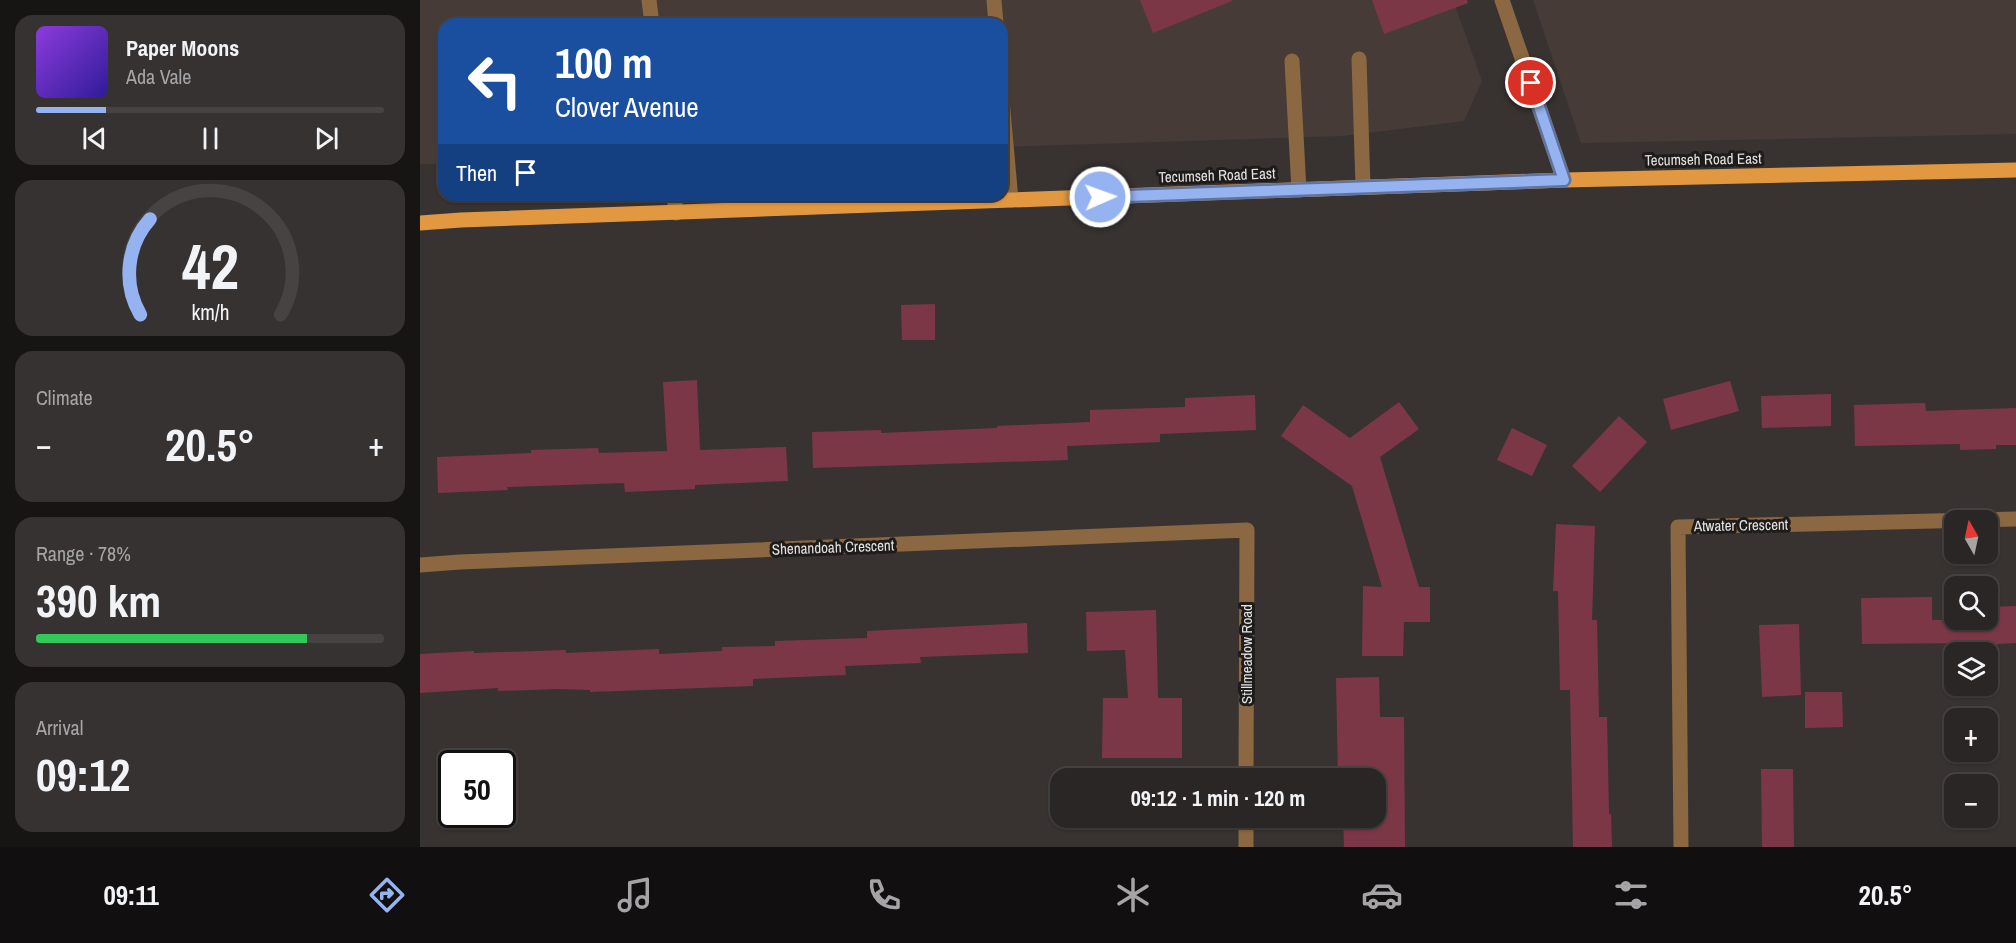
<!DOCTYPE html>
<html lang="en">
<head>
<meta charset="utf-8">
<style>
	body { margin:0; font-family:"Archivo Narrow",sans-serif; background:#363232; color:#f1f3f6; height:100vh; display:flex; flex-direction:column; font-size:22px; white-space:nowrap }
	* { box-sizing:border-box; margin:0 }
	p { font-size:20px; color:#a5a5a7 }
	.icon { flex:none; width:33px; height:33px; fill:none; stroke:currentColor; stroke-width:2; stroke-linecap:round; stroke-linejoin:round }
	.map { position:relative; flex:1; overflow:hidden }
	.panel { display:flex; flex-direction:column; gap:15px; padding:15px; background:#171514; width:420px }
	.panel>* { flex:none }
	.guide { position:absolute; left:18px; top:18px; width:570px; height:183px; border-radius:18px; box-shadow:0 2px 4px #0004,0 0 0 2px #464342; background:#1a4fa0; color:#fff; overflow:hidden }
	.needle { width:39px; rotate:351deg }
	.buttons { position:absolute; left:1524px; top:510px; display:grid; gap:12px }
	.buttons a { display:grid; place-items:center; width:54px; height:54px; border-radius:12px; background:#2a2625; box-shadow:0 2px 4px #0004,0 0 0 2px #464342; font-size:30px }
	.speed { position:absolute; left:18px; top:750px; display:flex; gap:12px; font-size:30px; font-weight:700; text-align:center }
	.speed>* { display:grid; place-content:center; width:78px; height:78px; border-radius:50%; background:#2a2625; box-shadow:0 2px 4px #0004,0 0 0 2px #464342; line-height:1 }
	.speed .limit { border:3px solid #111; border-radius:9px; background:#fff; color:#111 }
	.pin { position:absolute; display:grid; place-items:center; width:51px; height:51px; color:#fff; margin:-26px; border:3px solid #fff; border-radius:50%; box-shadow:0 2px 6px #0007 }
	.me { position:absolute; width:66px; margin:-33px; rotate:88deg; stroke-linejoin:round; filter:drop-shadow(0 0 4px #0008) }
	.turn { display:flex; align-items:center; gap:21px; height:126px; padding:0 18px; font-size:27px }
	.turn .icon { width:78px; height:78px; stroke-width:2.5 }
	.turn b { display:block; font-size:42px; line-height:51px }
	.then { display:flex; align-items:center; height:57px; padding:0 18px; background:#0003; gap:12px; font-size:22px }
	.big { font-size:45px; font-weight:800; line-height:1.1 }
	.panel .widget { flex:1; display:flex; flex-direction:column; justify-content:center; gap:9px; min-width:0; padding:0 21px; border-radius:18px; background:#363232 }
	.panel .dial { align-items:center; gap:0 }
	.dial svg { height:156px; overflow:visible; fill:none; stroke:#464342; stroke-width:7; stroke-linecap:round; text-anchor:middle }
	.dial text { fill:#f1f3f6; stroke:none }
	.song { display:flex; align-items:center; gap:18px }
	.cover { width:72px; height:72px; border-radius:9px; background:linear-gradient(135deg,hsl(270 70% 55%),hsl(250 70% 35%)) }
	.played { height:6px; border-radius:3px; background:linear-gradient(90deg,#95b2f1 20%,#464342 20%) }
	.keys { display:flex; justify-content:space-around; direction:ltr }
	.heat { display:flex; justify-content:space-between; align-items:center; font-size:33px; direction:ltr }
	.charge { height:9px; border-radius:4px; background:linear-gradient(90deg,#34c759 78%,#464342 0) }
	.trip { position:absolute; left:630px; top:768px; width:336px; height:60px; border-radius:18px; background:#2a2625; box-shadow:0 2px 4px #0004,0 0 0 2px #464342; font-weight:800; line-height:60px; text-align:center }
	.menu { display:flex; height:96px; justify-content:space-around; align-items:center; background:#110f0f; color:#a5a5a7 }
	.menu .icon { width:42px; height:42px }
	.menu .active { color:#95b2f1 }
	.menu b { font-size:27px; color:#f1f3f6 }
	main { display:flex; flex:1; min-height:0 }
	.map>svg:first-child { display:block }
	.built { fill:#473b38 }
	.building { fill:#7c3747 }
	.lines { fill:none; stroke-linecap:round; stroke-linejoin:round }
	.minor { stroke:#8b6841; stroke-width:15 }
	.major { stroke:#e19840; stroke-width:15 }
	.route-casing { stroke:#61749d; stroke-width:15 }
	.route { stroke:#95b2f1; stroke-width:10 }
	.labels { text-anchor:middle; dominant-baseline:central; stroke-width:6; stroke-linejoin:round; paint-order:stroke }
	.street-label { font-size:15px; fill:#e5e1e0; stroke:#1e1b1b }
</style>
</head>
<body>
<main>
<section class="panel">
<div class="widget">
<div class="song"><i class="cover"></i><div><b>Paper Moons</b><p>Ada Vale</p></div></div>
<div class="played"></div>
<div class="keys"><svg class="icon" aria-label="previous" viewBox="0 0 24 24"><path d="M18 5L8 12l10 7zM5 5v14"/></svg><svg class="icon" aria-label="pause" viewBox="0 0 24 24"><path d="M8 5v14M16 5v14"/></svg><svg class="icon" aria-label="next" viewBox="0 0 24 24"><path d="M6 5l10 7-10 7zM19 5v14"/></svg></div>
</div>
<div class="widget dial"><svg viewBox="0 0 100 80">
<path d="M14 69A42 42 0 1 1 86 69"/>
<path d="M14 69A42 42 0 0 1 19 20" stroke="#95b2f1"/>
<text x="50" y="56" font-size="32" font-weight="700">42</text>
<text x="50" y="72" font-size="11">km/h</text>
</svg></div>
<div class="widget"><p>Climate</p>
<div class="heat"><a>−</a><b class="big">20.5°</b><a>+</a></div>
</div>
<div class="widget"><p>Range · 78%</p><b class="big">390 km</b><div class="charge"></div></div>
<div class="widget"><p>Arrival</p><b class="big">09:12</b></div>
</section>
<div class="map">
<svg width="1596" height="847" viewBox="0 0 1596 847">
	<rect width="100%" height="100%" fill="#383331"/>
	<!-- built -->
	<path class="built" d="M0,0h1033l29,81 -18,40 -121,15 -341,11v-123h-558v140h-24z
		M1113,0h483v134l-435,9z"/>
	<!-- building -->
	<path class="building" d="M720,0h91l1,1 -79,32z
		M952,0h95l1,3 -84,31z
		M515,304v36h-33l-1,-35z
		M277,380l3,70 86,-3 2,34 -93,4v4l-70,3 -1,-9 -117,4 1,3 -70,3 -1,-36 94,-4v-3l67,-2 1,5 68,-2 -4,-69z
		M1310,381l9,30 -68,19 -8,-31z
		M1411,394v32l-69,2 -1,-32z
		M835,395l1,35 -96,4v8l-93,4 1,14 -255,8 -1,-36 69,-2v3l116,-5v-2l93,-4v-12l95,-3v-9z
		M979,402l20,27 -39,28 39,130h11v35h-26l-1,34h-41l1,-70 19,1 -30,-101 -71,-50 22,-31 47,33z
		M1505,403l1,8 90,-3v37h-20v4l-36,1v-6l-105,2 -1,-41z
		M1199,416l28,26 -47,50 -28,-26z
		M1092,428l35,17 -15,31 -35,-16z
		M1136,524l39,2 -3,94h5l2,97h8l2,97h2l1,33h-39l-3,-157h-10l-2,-99h-5z
		M1512,597v23h56v-13l28,-1v37l-19,1v8h-31v-9l-104,1 -1,-46z
		M736,610l2,88h24v60h-80l1,-60h25l-3,-48 -38,1 -1,-39z
		M607,623l1,30 -108,4 1,6 -76,3 1,9 -93,4v7l-163,6v-2l-32,-1 -60,2v-3l-78,5v-39l54,-3v2l92,-3v3l93,-4v5l63,-3v-4l53,-1v-5l92,-3v-7z
		M1379,624l2,71 -39,2 -3,-72z
		M959,677l1,40h24l1,130h-61l-1,-29h33v-40h-38l-2,-100z
		M1385,692h37l1,35 -38,1z
		M1341,769h32l1,78h-32z"/>
	<g class="lines">
		<!-- minor -->
		<path class="minor" d="M229,0l3,24
			M574,0l2,24
			M1082,0l62,180
			M939,59l4,128
			M872,61l7,129
			M582,100l9,100
			M254,195l2,18
			M0,565l40,-3 787,-32 -1,248
			M826,847v-29
			M1261,847l-3,-320 338,-8"/>
		<!-- major -->
		<path class="major" d="M0,223l41,-3 1103,-40 452,-10"/>
	</g>
	<g class="lines">
		<!-- route casing -->
		<g class="route-casing">
			<path id="route" d="M680,197l464,-17 -33,-97"/>
		</g>
		<!-- route -->
		<use href="#route" class="route"/>
	</g>
	<g class="labels">
		<!-- street labels -->
		<g class="street-label">
			<text transform="translate(1283 159) rotate(-1)">Tecumseh Road East</text>
			<text transform="translate(797 175) rotate(-2)">Tecumseh Road East</text>
			<text transform="translate(1321 525) rotate(-1)">Atwater Crescent</text>
			<text transform="translate(413 547) rotate(-2)">Shenandoah Crescent</text>
			<text transform="translate(826 654) rotate(-90)">Stillmeadow Road</text>
		</g>
	</g>
</svg>
<div class="buttons">
<a><svg class="needle" viewBox="-14 -14 28 28"><path d="M0-13l5 13h-10z" fill="#e53935"/><path d="M0 13l5-13h-10z" fill="#a5a5a7"/></svg></a>
<a><svg class="icon" aria-label="search" viewBox="0 0 24 24"><circle cx="10" cy="10" r="6"/><path d="M15 15l6 6"/></svg></a>
<a><svg class="icon" aria-label="layers" viewBox="0 0 24 24"><path d="M12 4l9 5-9 5-9-5zM3 14l9 5 9-5"/></svg></a>
<a>+</a>
<a>−</a>
</div>
<div class="speed"><div class="limit">50</div></div>
<div class="pin" style="left:1111px;top:83px;background:#d93025"><svg class="icon" aria-label="arrive" viewBox="0 0 24 24"><path d="M6 21V4h12l-3 4 3 4H6"/></svg></div>
<svg class="me" style="left:680px;top:197px" viewBox="-20 -20 40 40"><circle r="17" fill="#95b2f1" stroke="#fff" stroke-width="3"/><path d="M0-11L8 9 0 5-8 9z" fill="#fff"/></svg>
<div class="trip">09:12 · 1 min · 120 m</div>
<div class="guide">
<div class="turn"><svg class="icon" aria-label="left" viewBox="0 0 24 24"><path d="M17 20v-9H6M10 6l-5 5 5 5"/></svg><div><b>100 m</b>Clover Avenue</div></div>
<div class="then">Then<svg class="icon" aria-label="arrive" viewBox="0 0 24 24"><path d="M6 21V4h12l-3 4 3 4H6"/></svg></div>
</div>
</div>
</main>
<nav class="menu">
<b>09:11</b>
<svg class="icon active" aria-label="directions" viewBox="0 0 24 24"><path d="M12 3l9 9-9 9-9-9zM9 14v-3h6M13 9l2 2-2 2"/></svg>
<svg class="icon" aria-label="music" viewBox="0 0 24 24"><path d="M9 18V5l10-2v13"/><circle cx="6" cy="18" r="3"/><circle cx="16" cy="16" r="3"/></svg>
<svg class="icon" aria-label="phone" viewBox="0 0 24 24"><path d="M5 4h4l2 5-3 2q2 4 5 5l2-3 5 2v4C11 20 4 13 5 4z"/></svg>
<svg class="icon" aria-label="climate" viewBox="0 0 24 24"><path d="M12 3v18M4 7l16 10M4 17L20 7"/></svg>
<svg class="icon" aria-label="car" viewBox="0 0 24 24"><path d="M5 17H2v-5l4-1 3-4h7l3 4 3 1v5h-3M9 17h6M6 11h13"/><circle cx="7" cy="17" r="2"/><circle cx="17" cy="17" r="2"/></svg>
<svg class="icon" aria-label="filters" viewBox="0 0 24 24"><path d="M4 7h16M4 17h16"/><circle cx="9" cy="7" r="2"/><circle cx="15" cy="17" r="2"/></svg>
<b>20.5°</b>
</nav>
</body>
</html>
